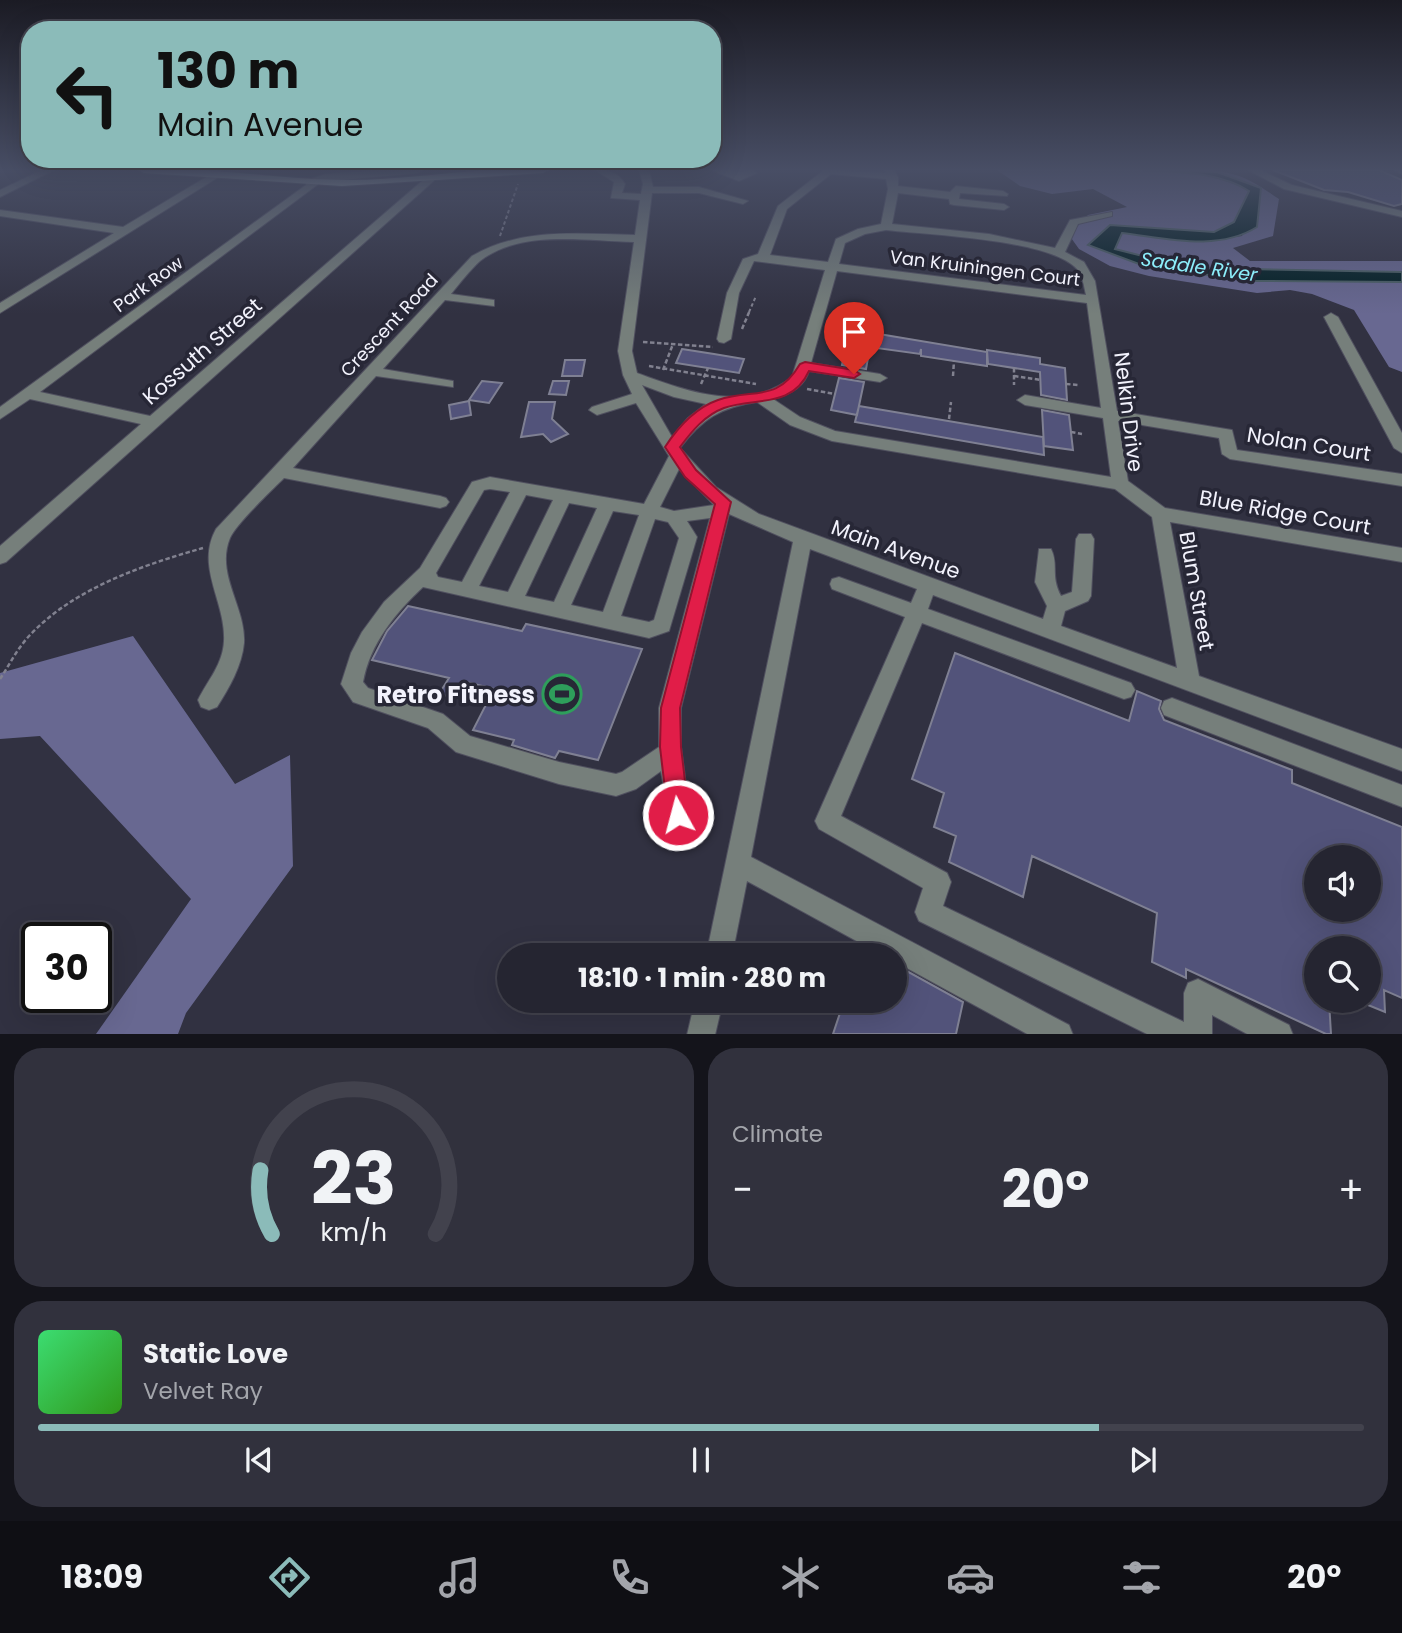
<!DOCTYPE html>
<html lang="en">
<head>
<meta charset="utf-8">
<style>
	body { margin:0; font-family:Poppins,sans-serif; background:#31313d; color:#f1f3f6; height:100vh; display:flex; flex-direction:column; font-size:26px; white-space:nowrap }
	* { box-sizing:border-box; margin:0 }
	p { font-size:23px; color:#a3a5ab }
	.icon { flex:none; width:38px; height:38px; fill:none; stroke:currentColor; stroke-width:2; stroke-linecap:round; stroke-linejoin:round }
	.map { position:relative; height:1034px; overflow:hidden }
	.side { display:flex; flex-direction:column; gap:14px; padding:14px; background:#14141b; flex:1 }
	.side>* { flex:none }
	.hud { position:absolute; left:21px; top:21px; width:700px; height:147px; border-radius:28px; box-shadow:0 7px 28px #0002,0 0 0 2px #42424d; background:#8bbbb9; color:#111; overflow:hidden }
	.fabs { position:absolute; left:1304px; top:845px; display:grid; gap:14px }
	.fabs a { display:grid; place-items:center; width:77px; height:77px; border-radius:50%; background:#252531; box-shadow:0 7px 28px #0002,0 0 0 2px #42424d; font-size:35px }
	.speed { position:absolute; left:21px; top:922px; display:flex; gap:14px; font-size:35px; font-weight:700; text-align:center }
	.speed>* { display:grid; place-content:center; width:91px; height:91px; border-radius:50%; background:#252531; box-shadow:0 7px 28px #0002,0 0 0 2px #42424d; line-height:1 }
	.speed .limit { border:4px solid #111; border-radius:10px; background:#fff; color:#111 }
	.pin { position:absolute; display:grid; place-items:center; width:60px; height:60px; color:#fff; margin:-72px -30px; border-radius:50% 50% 50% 0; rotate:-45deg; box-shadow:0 0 7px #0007 }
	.pin .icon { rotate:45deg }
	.me { position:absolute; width:77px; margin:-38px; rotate:353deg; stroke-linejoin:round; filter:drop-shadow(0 0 5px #0008) }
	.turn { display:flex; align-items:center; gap:24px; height:147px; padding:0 21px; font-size:32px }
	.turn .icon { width:91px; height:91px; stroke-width:2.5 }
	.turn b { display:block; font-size:49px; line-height:60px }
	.big { font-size:52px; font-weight:700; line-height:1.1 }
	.side .card { flex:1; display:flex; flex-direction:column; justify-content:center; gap:10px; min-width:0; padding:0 24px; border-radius:28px; background:#31313d }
	.side .dial { align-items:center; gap:0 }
	.dial svg { height:182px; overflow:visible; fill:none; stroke:#42424d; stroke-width:7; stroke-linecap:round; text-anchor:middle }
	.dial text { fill:#f1f3f6; stroke:none }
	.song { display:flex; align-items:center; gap:21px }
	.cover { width:84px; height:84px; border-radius:10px; background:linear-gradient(135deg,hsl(140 70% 55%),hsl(110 70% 35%)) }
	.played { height:7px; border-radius:4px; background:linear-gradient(90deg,#8bbbb9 80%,#42424d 80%) }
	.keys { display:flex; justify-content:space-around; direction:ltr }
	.heat { display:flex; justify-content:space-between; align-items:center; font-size:38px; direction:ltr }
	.side .tiles { flex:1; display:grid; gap:14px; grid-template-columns:1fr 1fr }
	.card:last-child { grid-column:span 2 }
	.trip { position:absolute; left:497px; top:943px; width:410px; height:70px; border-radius:35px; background:#252531; box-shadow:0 7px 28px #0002,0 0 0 2px #42424d; font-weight:700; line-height:70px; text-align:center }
	.menu { display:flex; height:112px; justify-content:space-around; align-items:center; background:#0f0f14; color:#a3a5ab }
	.menu .icon { width:49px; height:49px }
	.menu .selected { color:#8bbbb9 }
	.menu b { font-size:32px; color:#f1f3f6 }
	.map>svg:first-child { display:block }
	.forest { fill:#686891 }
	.water { fill:#001e22; stroke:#495e63; stroke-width:2 }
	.building { fill:#52537a; stroke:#7f8093; stroke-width:2; fill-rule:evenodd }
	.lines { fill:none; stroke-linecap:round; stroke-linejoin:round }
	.minor-casing { stroke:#50505f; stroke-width:2 }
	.major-casing { stroke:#50505f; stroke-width:2 }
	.path-far1 { stroke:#81818f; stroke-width:2; stroke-dasharray:3.5 2.5; stroke-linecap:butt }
	.path { stroke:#81818f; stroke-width:2.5; stroke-dasharray:4.5 2.5; stroke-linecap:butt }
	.minor { fill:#767f7b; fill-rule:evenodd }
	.major { fill:#b9ccc3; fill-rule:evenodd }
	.route { fill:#e11d48; stroke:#92132f; stroke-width:2 }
	.labels { text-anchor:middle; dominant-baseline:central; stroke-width:7; stroke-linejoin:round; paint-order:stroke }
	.far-street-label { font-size:18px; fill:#f2f2fc; stroke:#272736 }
	.far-water-label { font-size:19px; font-style:italic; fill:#8deffc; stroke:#272736 }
	.street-label { font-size:21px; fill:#f2f2fc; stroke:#272736 }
	.near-poi-label { font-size:24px; font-weight:bold; fill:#f2f2fc; stroke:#272736; text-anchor:end }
</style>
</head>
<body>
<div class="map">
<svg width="1402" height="1035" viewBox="0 0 1402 1035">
	<rect width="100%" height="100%" fill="#313141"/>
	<!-- forest -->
	<path class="forest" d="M997,170c68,0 194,-12 252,21l-15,31 -20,11 -104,-8 -21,20 58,22 109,14 146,1v90l-13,-5 -35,-57 -42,-16 -22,-4 -33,3 -108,-17 -39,-10 -31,-17 -10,-14 19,-20 39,-8 -34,-18 -41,5 -32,-8z
		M1191,170c42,0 53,5 88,29l-6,37 -40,12 17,13h152v11l-212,-4 -76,-19 8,-16 80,9 40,-6 19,-48 -44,-16z
		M133,636l102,148 55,-29 3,111 -107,147 -8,21h-82l95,-135 -151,-163 -40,3v-66z"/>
	<!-- water -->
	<path class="water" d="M1142,170l75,2 44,16 -4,39c-40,25 -91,11 -135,6l-7,16 75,19 212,4v10l-146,-1 -109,-14 -59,-22 22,-20 104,7 20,-10 15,-31c-31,-20 -71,-18 -107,-21z"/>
	<!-- building -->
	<path class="building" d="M1273,170h106l23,10v24l-8,2 -46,-14 -24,-2z
		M873,333l114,19v14l-66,-10v-7l-1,5 -50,-7 -4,22 -24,-4 6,-29 23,3z
		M682,349l32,5 30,5 -5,14 -63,-10z
		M987,350l53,8v6l25,4 2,32 -26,-5 -1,-23 -52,-8z
		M565,360h20l-3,16h-20z
		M839,378l25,4 -7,33 -26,-5z
		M482,381l20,2 -13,20 -20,-3z
		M553,381h16l-3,14 -17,-1z
		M469,401l2,14 -20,4 -2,-14z
		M529,402h26l-3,17 16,15 -17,8 -8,-8 -22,3z
		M859,406l184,31 1,18 -189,-33z
		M1042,410l27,5 4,35 -29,-4z
		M408,606l114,25 4,-7 116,25 -44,111 -39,-9 -4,7 -43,-13 2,-5 -41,-10 21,-41 -28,-7 -9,16 -18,-4 10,-16 -77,-18 15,-29z
		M955,653l174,68 8,-30 24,10 -2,8 5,11 128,50v13l110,44v171l-18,-8 1,22 -17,-7v-57h-52v53h13l2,33h-5l-140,-65v9l-34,-16 5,-49 -125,-57 -9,41 -74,-35 7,-26 -22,-9 10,-34 -32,-14zM1316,858h52v52h-52z
		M894,964l69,38 -7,32h-123l11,-33h50z"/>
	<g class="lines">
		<!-- minor casing -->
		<g class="minor-casing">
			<path id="minor" d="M42,170h12l-54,27v-7z
				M382,170h41l-5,3 -97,9 -281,210 110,24 279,-241 9,2 -432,385 -6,2v-18l141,-122 -111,-25 -30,20v-12l306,-222 -1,-4 21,-7z
				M595,170c12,-1 24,3 30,14l-3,9 19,1 2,-10 -4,-14h10l4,17h46l49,14 -5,3 -44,-11h-47l-20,158 5,22c49,18 109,41 155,4l33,-107 -71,-9 -15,32 -8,46 -7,4 -5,-1 -2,-3 10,-46 16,-34 15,-5 20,-48 46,-36 61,3 -1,-3h10l4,7v9l52,6 6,-6 47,5 5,3 -1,2 -47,-3 -1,6 45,5 5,3 -5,3 -50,-5 -4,-1 -1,-5 -51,-6 -6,31 97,10 66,14 15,-28 42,-8v4l-34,8 -13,28 19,10 11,19 22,130 115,19 5,20 165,24v12l-172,-27 -8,-5 -3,-16 -101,-17 10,60 37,27 237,40v14l-232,-40 29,154 203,73v22l-469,-176 -5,14 203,74 4,7 -4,7 -7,2 -202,-76 -81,193 106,57 4,9 -8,24 241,116v-29l4,-10 10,-4 91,46 4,10h-44l-37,-20v20h-63l-230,-114 -4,-9 8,-24 -104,-59 -4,-8 90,-204 -73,-28 -2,-5 2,-5 7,-2 72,26 6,-14 -107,-40 -59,308 318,168 4,10h-44l-135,-74v-5h-10l-137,-75 -15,75h-26l87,-414 -64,-28 -48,194v39l9,68 -4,8 -8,4 -8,-4 -9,-52 -25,18 -20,7 -57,-12 -103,-32 -28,-24 -75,-26 -12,-18 10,-31 11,-21 22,-30 36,-34 52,-86 18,-5 154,27 25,-48 -33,-53 -39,12 -8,-5 3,-3 40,-13 -9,-19 -5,-24 16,-109c-48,-1 -113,-13 -154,19 -10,9 -20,22 -29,33l43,6v6l-49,-6 -62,69 70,12v6l-77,-11 -83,92 147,28 6,2 3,4 -3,4 -6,2 -156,-30c-13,13 -48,46 -54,60 -15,36 16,69 14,105 -2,23 -15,45 -27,64l-8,3 -8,-3 -3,-7c10,-20 25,-36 26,-59 2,-39 -29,-74 -8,-112l256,-273c51,-29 106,-22 163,-21l5,-35 -29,-2 3,-16zM831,174l55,5 2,10 -7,35 -23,5 -22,10 -8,23 -58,-7 17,-46zM886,230c42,5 164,9 191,39 6,7 7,18 9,26l-247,-31 6,-21 20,-9zM837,271l250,32 14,105 -76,-13 -8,5 8,5 78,13 8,59 -276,-46 -35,-14 -27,-18c16,-4 31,-11 36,-28l71,11 7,-4 -7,-4 -69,-11zM642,385l32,12 32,7 -18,14 -16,19zM757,402l33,23 42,16 283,48 37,28 25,151 -116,-42 4,-15 23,-10 3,-5 3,-57 -3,-5h-12l-3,5 -4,53 -11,4c-11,-21 -2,-31 -10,-47h-12l-4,33 12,24 -4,13 -284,-105 -43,-27 -36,-39c22,-29 41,-41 77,-46zM679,469l35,36 -40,6 -14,-4zM490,489l20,3 -48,90 -24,-5 -2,-4 48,-83zM526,495l27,5 -45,92 -29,-6zM569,503l28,5 -43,94 -29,-6zM613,511l26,4 -36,97 -32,-7zM710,518l-51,190v39l-37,25 -6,2 -57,-12 -89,-26 -27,-22 -75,-26 -5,-6c7,-38 32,-69 60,-95l226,51 20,-7 28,-94 -10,-16zM655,519l13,3 11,16 -25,82 -5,2 -28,-6z
				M711,170c15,-1 26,4 41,0l5,3 -18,8z
				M1248,170h12l32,15 110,26v6l-118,-28z
				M1394,170h8v4z
				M213,173l5,3 -1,2 -217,135v-10l114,-70 -114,-17v-6l123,17z
				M1331,313l7,4 64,116v20l-8,-5 -70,-131z
				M1172,698l230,87v22l-238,-92 -3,-7 3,-7z
				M695,1001h28l-8,34h-28z"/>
		</g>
		<!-- major casing -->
		<g class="major-casing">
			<path id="major" d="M139,170c67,-4 135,9 202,10 69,1 138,-15 207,-10l-5,3 -201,13 -198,-13z"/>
		</g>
		<!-- path-far1 -->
		<path class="path-far1" d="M500,236l18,-52
			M749,312l7,-16"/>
		<!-- path -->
		<path class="path" d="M742,329l8,-19
			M643,342l70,5
			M649,366l107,18
			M1014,368v17
			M663,370l10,-26
			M953,376l1,-15
			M1014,376l27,4
			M701,384l7,-16
			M1066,384l12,1
			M807,389l28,5
			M949,419l2,-17
			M1071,432l11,2
			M0,679c10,-15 18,-32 31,-45 44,-46 112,-69 172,-86"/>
		<!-- minor -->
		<use href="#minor" class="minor"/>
		<!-- major -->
		<use href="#major" class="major"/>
	</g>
	<!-- sky -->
	<linearGradient id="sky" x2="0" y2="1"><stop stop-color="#1b1b24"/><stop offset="0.54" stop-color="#484e65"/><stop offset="1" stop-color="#484e65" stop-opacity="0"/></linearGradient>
	<rect width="1402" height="314" fill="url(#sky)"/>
	<!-- route -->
	<path class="route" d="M805,362l49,8 6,4 -6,4 -45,-7c-17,38 -55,26 -85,37 -19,7 -32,23 -44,39l16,23 35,32 -51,206 1,39 8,68 -3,8 -8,3 -7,-3 -3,-8 -8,-68 1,-39 54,-204 -30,-27 -20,-30c13,-20 30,-39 53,-47 36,-12 59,3 82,-36z"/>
	<!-- icons -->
	<defs>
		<g id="stadium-ring" transform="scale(2.0125)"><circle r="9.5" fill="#272736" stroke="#2e9e5b" stroke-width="1.5"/><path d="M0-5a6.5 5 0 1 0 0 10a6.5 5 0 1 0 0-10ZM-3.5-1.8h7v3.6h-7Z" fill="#2e9e5b"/></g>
	</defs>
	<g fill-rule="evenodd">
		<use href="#stadium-ring" x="562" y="694"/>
	</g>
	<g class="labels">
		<!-- far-street labels -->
		<g class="far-street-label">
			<text transform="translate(985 268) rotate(7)">Van Kruiningen Court</text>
			<text transform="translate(148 284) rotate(-36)">Park Row</text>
			<text transform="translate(389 325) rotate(-47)">Crescent Road</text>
		</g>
		<!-- far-water labels -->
		<g class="far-water-label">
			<text transform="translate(1199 267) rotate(8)">Saddle River</text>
		</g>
		<!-- street labels -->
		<g class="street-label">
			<text transform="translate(202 351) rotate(-41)">Kossuth Street</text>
			<text transform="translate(1129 412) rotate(83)">Nelkin Drive</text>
			<text transform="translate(1309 444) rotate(9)">Nolan Court</text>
			<text transform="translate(1285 512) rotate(10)">Blue Ridge Court</text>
			<text transform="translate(896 549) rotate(20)">Main Avenue</text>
			<text transform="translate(1197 591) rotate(80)">Blum Street</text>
		</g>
		<!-- near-poi labels -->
		<g class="near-poi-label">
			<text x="535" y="694">Retro Fitness</text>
		</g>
	</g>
</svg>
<div class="fabs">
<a><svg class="icon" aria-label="sound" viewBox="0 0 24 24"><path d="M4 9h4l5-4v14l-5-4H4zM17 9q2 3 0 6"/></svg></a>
<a><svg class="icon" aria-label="search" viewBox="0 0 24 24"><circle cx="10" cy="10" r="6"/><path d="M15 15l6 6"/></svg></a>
</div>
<div class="speed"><div class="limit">30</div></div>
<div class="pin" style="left:854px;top:374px;background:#d93025"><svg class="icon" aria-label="arrive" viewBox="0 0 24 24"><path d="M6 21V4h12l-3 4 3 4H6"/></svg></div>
<svg class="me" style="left:678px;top:815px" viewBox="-20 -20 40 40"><circle r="17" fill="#e11d48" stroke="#fff" stroke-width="3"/><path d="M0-11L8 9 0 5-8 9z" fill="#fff"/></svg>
<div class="trip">18:10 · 1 min · 280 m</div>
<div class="hud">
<div class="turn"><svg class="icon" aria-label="left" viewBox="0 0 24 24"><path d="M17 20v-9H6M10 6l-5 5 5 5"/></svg><div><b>130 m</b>Main Avenue</div></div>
</div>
</div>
<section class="side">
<div class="tiles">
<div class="card dial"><svg viewBox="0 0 100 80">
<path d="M14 69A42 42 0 1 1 86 69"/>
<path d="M14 69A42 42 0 0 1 9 41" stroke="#8bbbb9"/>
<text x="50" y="56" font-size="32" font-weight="700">23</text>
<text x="50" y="72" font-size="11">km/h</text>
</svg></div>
<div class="card"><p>Climate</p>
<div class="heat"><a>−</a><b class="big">20°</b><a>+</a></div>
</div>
<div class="card">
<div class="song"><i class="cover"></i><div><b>Static Love</b><p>Velvet Ray</p></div></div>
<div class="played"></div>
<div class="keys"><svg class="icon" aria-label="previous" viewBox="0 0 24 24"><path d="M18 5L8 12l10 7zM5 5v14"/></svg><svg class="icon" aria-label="pause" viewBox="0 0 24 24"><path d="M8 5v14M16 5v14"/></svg><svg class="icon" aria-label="next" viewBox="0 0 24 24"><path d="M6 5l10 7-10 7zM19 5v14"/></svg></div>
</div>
</div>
</section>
<nav class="menu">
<b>18:09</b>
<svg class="icon selected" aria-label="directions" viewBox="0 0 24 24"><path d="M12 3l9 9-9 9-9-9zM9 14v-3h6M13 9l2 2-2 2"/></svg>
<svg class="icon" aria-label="music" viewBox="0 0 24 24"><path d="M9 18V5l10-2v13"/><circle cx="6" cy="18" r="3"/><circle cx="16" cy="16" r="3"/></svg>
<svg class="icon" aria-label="phone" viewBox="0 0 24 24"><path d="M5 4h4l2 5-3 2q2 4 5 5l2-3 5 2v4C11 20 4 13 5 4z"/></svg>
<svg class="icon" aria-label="climate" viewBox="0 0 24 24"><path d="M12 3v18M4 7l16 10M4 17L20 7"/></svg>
<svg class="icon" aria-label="car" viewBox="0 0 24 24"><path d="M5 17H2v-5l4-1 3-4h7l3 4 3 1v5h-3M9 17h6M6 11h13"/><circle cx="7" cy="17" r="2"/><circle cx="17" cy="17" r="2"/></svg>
<svg class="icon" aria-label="filters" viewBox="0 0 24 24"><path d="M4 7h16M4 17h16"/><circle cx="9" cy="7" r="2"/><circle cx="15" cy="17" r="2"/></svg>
<b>20°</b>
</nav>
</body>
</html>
